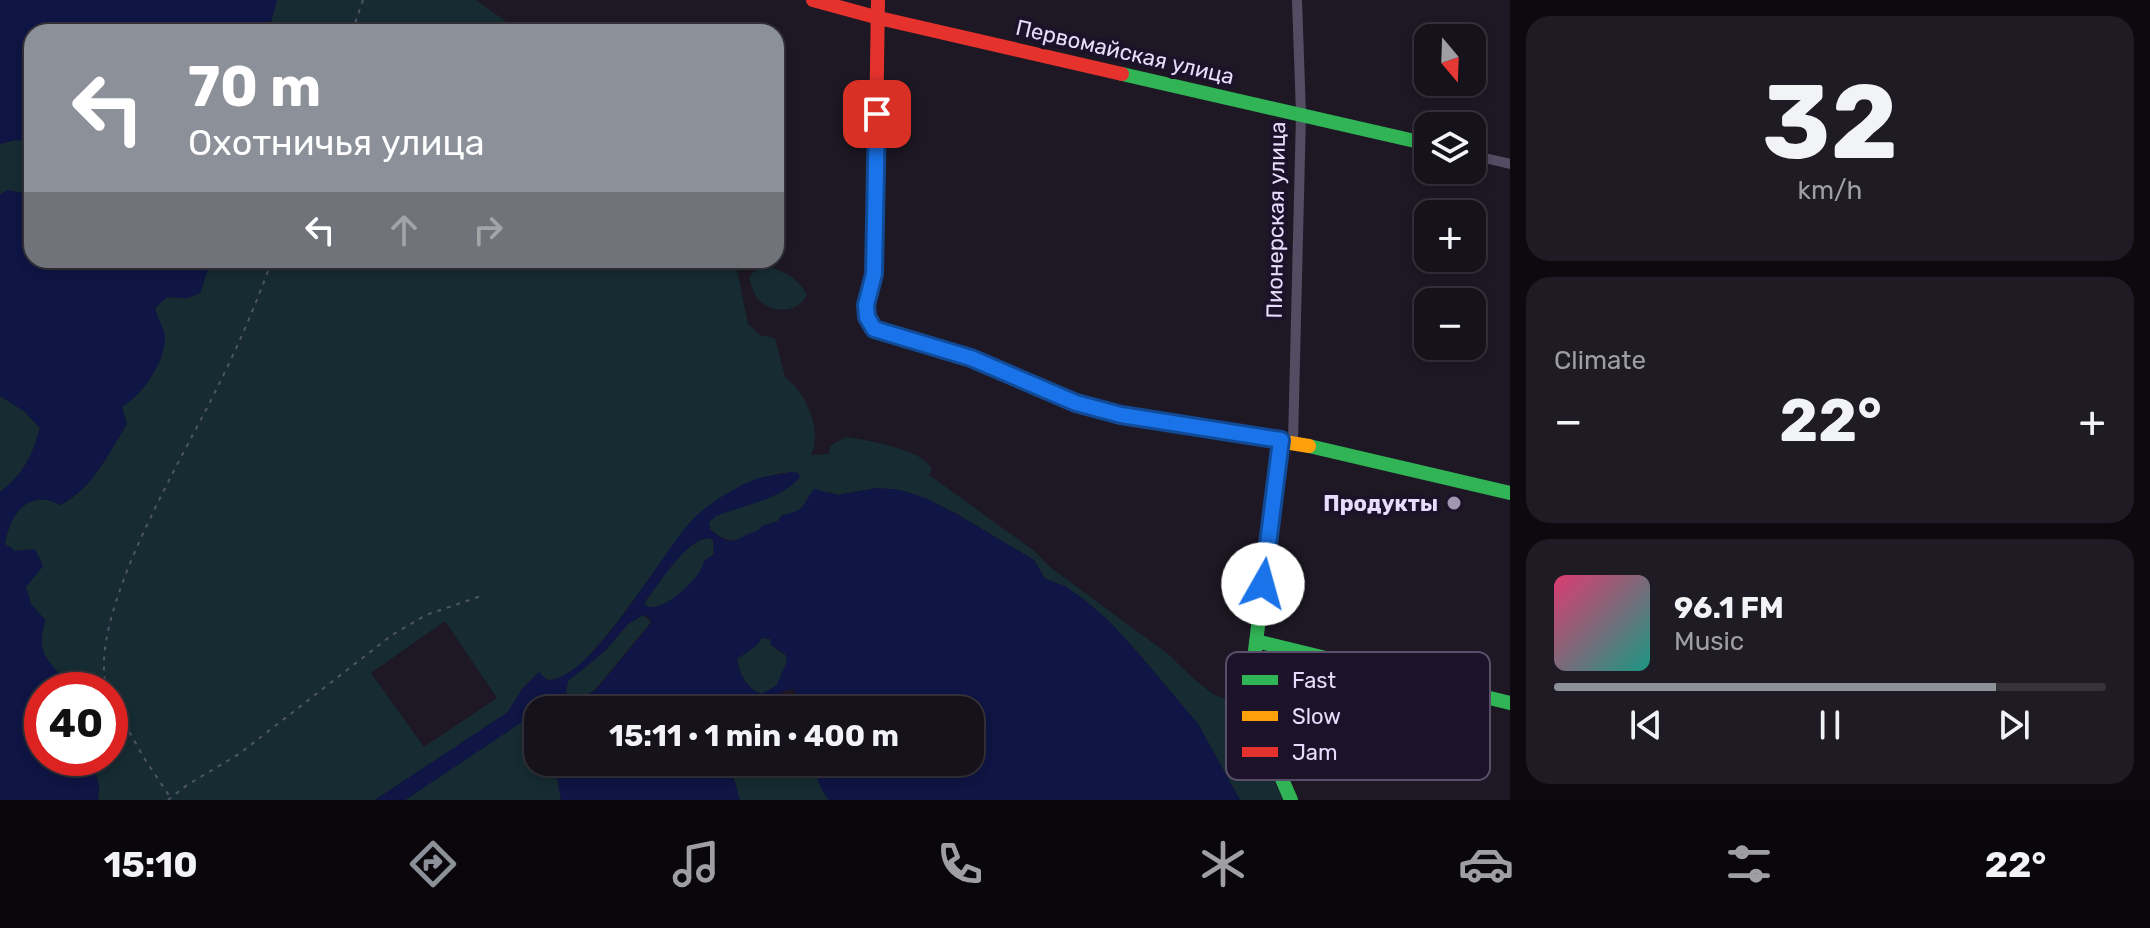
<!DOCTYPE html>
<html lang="en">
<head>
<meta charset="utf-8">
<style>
	body { margin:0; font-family:Rubik,sans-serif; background:#1f1b24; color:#f1f3f6; height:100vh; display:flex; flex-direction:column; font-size:30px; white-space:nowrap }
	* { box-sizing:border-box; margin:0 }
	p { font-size:26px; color:#9e9ea3 }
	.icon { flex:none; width:44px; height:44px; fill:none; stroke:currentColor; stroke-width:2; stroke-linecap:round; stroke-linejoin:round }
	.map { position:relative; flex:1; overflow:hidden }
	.details { display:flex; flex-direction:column; gap:16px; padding:16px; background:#0c0a0f; width:640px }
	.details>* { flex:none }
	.top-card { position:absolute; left:24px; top:24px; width:760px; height:244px; border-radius:24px; box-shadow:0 4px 12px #0003,0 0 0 2px #35323a; background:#8c9099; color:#fff; overflow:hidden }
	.needle { width:52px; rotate:161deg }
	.fabs { position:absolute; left:1414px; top:24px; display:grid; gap:16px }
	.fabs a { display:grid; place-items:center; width:72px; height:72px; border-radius:16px; background:#16121b; box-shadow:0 4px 12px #0003,0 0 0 2px #35323a; font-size:40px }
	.speed { position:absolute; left:24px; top:672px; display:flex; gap:16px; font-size:40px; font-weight:700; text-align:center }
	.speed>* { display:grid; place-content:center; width:104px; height:104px; border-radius:50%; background:#16121b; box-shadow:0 4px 12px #0003,0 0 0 2px #35323a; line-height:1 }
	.speed .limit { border:12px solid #d22; background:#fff; color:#111 }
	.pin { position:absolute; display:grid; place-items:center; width:68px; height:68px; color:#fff; margin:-34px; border-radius:16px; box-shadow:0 4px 12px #0006 }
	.me { position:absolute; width:88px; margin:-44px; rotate:7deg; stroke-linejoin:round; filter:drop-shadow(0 0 6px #0008) }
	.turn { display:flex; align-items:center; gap:28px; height:168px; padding:0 32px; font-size:36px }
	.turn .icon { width:104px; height:104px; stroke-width:2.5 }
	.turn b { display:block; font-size:56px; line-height:68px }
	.lanes { display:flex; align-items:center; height:76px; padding:0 32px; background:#0003; justify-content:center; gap:40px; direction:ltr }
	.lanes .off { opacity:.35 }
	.big { font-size:60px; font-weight:700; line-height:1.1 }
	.details .widget { flex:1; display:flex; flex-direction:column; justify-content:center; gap:12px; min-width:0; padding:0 28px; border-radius:24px; background:#1f1b24 }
	.details .dial { align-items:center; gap:0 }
	.dial b { font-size:104px; line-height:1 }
	.song { display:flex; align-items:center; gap:24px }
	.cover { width:96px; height:96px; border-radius:12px; background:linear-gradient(135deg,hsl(340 70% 55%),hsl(170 70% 35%)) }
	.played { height:8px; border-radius:4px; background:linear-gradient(90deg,#8c9099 80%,#35323a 80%) }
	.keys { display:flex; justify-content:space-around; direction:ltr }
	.heat { display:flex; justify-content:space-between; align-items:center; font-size:44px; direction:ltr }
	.trip { position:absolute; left:524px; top:696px; width:460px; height:80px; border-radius:24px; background:#16121b; box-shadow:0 4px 12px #0003,0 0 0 2px #35323a; font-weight:700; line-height:80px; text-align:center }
	.dock { display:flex; height:128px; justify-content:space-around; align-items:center; background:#09070b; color:#9e9ea3 }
	.dock .icon { width:56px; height:56px }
	.dock .on { color:#8c9099 }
	.dock b { font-size:36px; color:#f1f3f6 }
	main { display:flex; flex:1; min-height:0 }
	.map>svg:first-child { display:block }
	.green { fill:#162b32; fill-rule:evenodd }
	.water { fill:#0f1544; fill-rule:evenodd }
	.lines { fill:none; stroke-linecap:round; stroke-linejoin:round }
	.path { stroke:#4f5565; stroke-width:2; stroke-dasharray:4 6; stroke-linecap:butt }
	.street { stroke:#534d64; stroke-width:10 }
	.fast { stroke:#30b455; stroke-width:14 }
	.slow { stroke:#ff9f0a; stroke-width:14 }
	.jam { stroke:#e5322d; stroke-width:14 }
	.route-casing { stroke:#114b97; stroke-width:20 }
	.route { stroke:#1a73e8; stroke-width:14 }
	.poi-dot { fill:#a197b1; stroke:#1c122a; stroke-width:3 }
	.labels { text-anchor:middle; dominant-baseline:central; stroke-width:8; stroke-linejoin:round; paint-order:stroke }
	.street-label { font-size:22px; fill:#e8dcfd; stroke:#1c122a }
	.poi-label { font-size:22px; font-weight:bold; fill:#e8dcfd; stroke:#1c122a; text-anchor:end }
	.key { fill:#1c122a; stroke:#594f69; stroke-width:2 }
	.key-label { font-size:22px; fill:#e8dcfd }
</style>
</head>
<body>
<main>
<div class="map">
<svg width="1510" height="800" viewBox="0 0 1510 800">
	<rect width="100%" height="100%" fill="#1d1824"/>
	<!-- green -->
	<path class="green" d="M277,0h199l45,32h-253z
		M15,140l17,1v54l-25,-5 -7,5v-51z
		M211,260h524l13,64 12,11 15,3 10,39c21,15 38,54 26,78l18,-1 1,-8 16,-9c20,3 77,12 86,32l-3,6 104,75 17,17 118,87 27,26 18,14 19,8 8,8 43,90h-43l-42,-76 -59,-70 -32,-35 -24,-20 -18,-13 -20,-7 -11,-19 -75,-45 -34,-17 -25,-8 -23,-2 -40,7 -7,-3 -20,3c-6,14 -13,18 -28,20l-4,6c-28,9 -40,33 -68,8l-1,-7 7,-6 84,-39 -2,-4c-28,-5 -80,22 -100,42 -32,31 -104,158 -144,165 -7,1 -11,-3 -16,-7l-16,16 -14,23 -133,88h-277l1,-15 -8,-27h19v-68h-41c-17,-32 -35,-29 -24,-70l-14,-16 -17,-53 -9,-7c5,-29 22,-57 56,-39 33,-18 46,-50 66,-81l-5,-17 43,-73 -6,-11 -4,-15 12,-11 21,1 12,-5zM445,621l52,77 -73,49 -53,-74z
		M767,266c18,6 31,12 40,29 -9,17 -30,19 -46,7 -7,-5 -9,-16 -12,-24l5,-7z
		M0,396l24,15 16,17c-8,28 -16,46 -40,64z
		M708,538l5,2 1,15c-13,17 -43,56 -66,52l-4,-4 5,-7c14,-18 37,-56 59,-58z
		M643,615l8,7 -57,69 -16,8 -12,-6 2,-12 37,-30 23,-27z
		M762,638l8,1 8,12 7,3 2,7 -10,24 -15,9c-15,-4 -23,-21 -25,-36l19,-12z
		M538,711v51h23l-4,14 4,24h-156z
		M732,762h90l-3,2 10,36h-89l-7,-24z"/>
	<!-- water -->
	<path class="water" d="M0,0h277l-9,32h-31l-4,-6 -19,-1 -10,7h-172v109l-17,-1 -15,4z
		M7,190l25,5v65h134l10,7 13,-3 5,-4h17l-11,33 -12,5 -21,-1 -12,11c2,10 10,21 10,30 -1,26 -22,56 -43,69l5,17c-20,31 -33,63 -67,81 -32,-18 -51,11 -55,39l10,7 20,-2 8,17 -17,21 5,17 14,16c-11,41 8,38 24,70h-27v68h49l8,27 -1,15h-98v-308c24,-18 32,-36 40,-64l-16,-17 -24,-15v-201z
		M791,472l7,1 2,4c-18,22 -58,29 -84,39l-7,6 1,7c25,23 25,7 48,2l4,-5 16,-5 4,-6c23,-3 20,-10 32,-26l24,6 39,-7 23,2 25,8 33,17 76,45 11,19 20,7 18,13 24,20 32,35 59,70 42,76h-411c-9,-11 -17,-26 -7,-38h148v-52h-170l-6,-21c-15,1 -20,9 -26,21l-22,-2 -9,2h-175l-16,-4 -141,94h-30l133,-88 14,-23 17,-17 8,8c46,2 117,-134 150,-165 14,-12 35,-26 52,-33 13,-6 29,-7 42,-10zM708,538l5,2 1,14 -10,7c-3,18 -38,49 -56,46l-4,-4 5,-7c14,-17 37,-56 59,-58zM643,615l7,3 1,5 -56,68 -17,8 -12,-6 2,-12 37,-30 23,-27zM762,638l8,1 1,6 14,9 2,7 -10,24 -15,9c-15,-4 -23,-20 -25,-35l19,-13z
		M561,762h171l1,14 7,24h-179l-4,-24z"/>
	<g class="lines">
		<!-- path -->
		<path class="path" d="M352,32l11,-32
			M107,690c-22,-74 78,-235 112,-306 20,-40 38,-82 53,-124
			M110,697l34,61 26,39
			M168,800l19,-15 52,-31 153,-119 34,-20 58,-20"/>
		<!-- street -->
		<path class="street" d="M1472,155l38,9
			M1293,442l8,-328 -4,-114"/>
		<!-- fast -->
		<path class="fast" d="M1122,74l306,70
			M1281,440l-30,243 9,45 31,72
			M1309,446l201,47
			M1256,641l254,62"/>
		<!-- slow -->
		<path class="slow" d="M874,267l-7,42 7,20 97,29 105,45 45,12 188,31"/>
		<!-- jam -->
		<path class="jam" d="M813,0l66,18 243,56
			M874,267l4,-267"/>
	</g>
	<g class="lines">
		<!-- route casing -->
		<g class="route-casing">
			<path id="route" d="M877,114l-3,160 -8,31 1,12 7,12 97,29 105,45 45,12 160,25 -18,144"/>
		</g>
		<!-- route -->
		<use href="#route" class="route"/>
	</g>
	<!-- markers -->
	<circle class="poi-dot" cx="1454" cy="503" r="8"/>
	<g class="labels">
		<!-- street labels -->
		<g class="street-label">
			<text transform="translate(1125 52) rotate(13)">Первомайская улица</text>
			<text transform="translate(1276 220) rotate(-89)">Пионерская улица</text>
		</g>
		<!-- poi labels -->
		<g class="poi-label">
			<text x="1438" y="503">Продукты</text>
		</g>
	</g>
	<!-- legend -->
	<rect x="1226" y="652" width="264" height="128" rx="12" class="key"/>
	<rect x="1242" y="675" width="36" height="10" fill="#30b455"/>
	<rect x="1242" y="711" width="36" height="10" fill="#ff9f0a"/>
	<rect x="1242" y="747" width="36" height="10" fill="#e5322d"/>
	<g class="key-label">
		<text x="1292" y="688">Fast</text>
		<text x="1292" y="724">Slow</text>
		<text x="1292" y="760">Jam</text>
	</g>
</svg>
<div class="fabs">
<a><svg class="needle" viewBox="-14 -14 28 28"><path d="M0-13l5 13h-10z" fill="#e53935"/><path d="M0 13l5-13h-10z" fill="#9e9ea3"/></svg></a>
<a><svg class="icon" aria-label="layers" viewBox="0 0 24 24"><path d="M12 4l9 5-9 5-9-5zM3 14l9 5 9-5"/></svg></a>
<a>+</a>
<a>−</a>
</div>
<div class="speed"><div class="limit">40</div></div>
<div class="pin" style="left:877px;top:114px;background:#d93025"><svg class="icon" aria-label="arrive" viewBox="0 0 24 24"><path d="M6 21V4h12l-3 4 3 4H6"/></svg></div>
<svg class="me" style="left:1263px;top:584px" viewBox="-20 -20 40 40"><circle r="19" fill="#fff"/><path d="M0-13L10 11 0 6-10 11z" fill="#1a73e8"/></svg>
<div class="trip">15:11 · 1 min · 400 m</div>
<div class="top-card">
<div class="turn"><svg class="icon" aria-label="left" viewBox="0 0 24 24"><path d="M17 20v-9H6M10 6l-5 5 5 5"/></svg><div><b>70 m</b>Охотничья улица</div></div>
<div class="lanes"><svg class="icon" aria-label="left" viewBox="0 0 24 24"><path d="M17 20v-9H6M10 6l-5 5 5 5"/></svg><svg class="icon off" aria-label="ahead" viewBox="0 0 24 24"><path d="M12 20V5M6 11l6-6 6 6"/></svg><svg class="icon off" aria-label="right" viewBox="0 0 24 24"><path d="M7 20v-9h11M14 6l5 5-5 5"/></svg></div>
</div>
</div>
<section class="details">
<div class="widget dial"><b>32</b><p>km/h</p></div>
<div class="widget"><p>Climate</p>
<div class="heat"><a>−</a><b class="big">22°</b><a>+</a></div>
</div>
<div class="widget">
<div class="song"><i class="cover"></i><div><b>96.1 FM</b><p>Music</p></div></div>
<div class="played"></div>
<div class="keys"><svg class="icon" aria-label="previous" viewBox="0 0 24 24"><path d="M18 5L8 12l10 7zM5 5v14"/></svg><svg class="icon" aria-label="pause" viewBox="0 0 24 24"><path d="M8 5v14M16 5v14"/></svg><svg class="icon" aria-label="next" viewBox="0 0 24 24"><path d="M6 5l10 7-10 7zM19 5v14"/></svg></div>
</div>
</section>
</main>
<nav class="dock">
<b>15:10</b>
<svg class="icon on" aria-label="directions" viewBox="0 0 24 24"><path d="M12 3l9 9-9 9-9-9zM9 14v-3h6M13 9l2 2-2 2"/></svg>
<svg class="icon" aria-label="music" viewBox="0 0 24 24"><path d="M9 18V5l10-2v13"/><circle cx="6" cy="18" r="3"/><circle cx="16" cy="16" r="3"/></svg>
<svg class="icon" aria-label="phone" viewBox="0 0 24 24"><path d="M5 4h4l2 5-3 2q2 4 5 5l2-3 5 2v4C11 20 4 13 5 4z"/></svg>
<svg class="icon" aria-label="climate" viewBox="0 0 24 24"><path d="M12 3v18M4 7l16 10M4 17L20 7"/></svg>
<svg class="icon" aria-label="car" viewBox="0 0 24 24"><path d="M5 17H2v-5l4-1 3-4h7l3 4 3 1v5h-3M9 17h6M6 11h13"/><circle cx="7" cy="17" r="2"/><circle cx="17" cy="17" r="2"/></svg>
<svg class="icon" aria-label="filters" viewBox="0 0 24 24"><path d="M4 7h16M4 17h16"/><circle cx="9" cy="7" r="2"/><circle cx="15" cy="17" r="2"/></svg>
<b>22°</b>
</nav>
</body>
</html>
